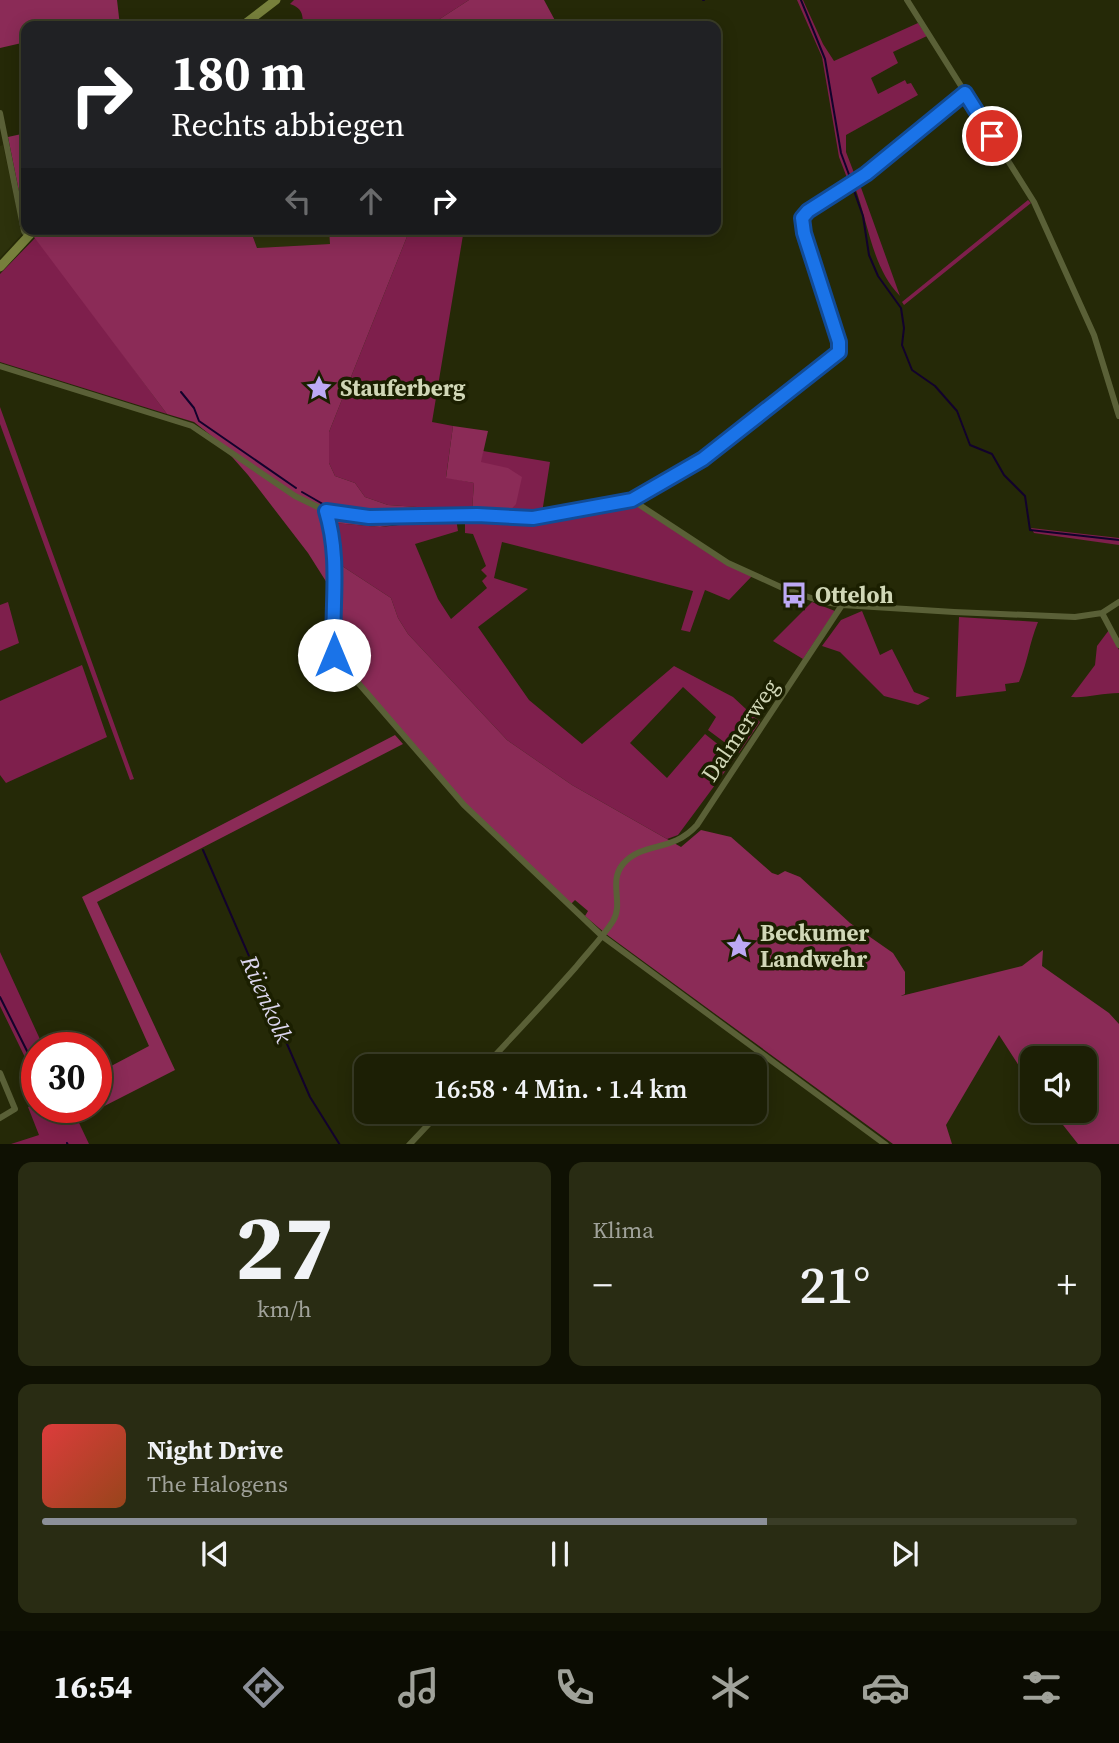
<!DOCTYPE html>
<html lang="de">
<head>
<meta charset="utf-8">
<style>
	body { margin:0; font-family:"Source Serif 4",serif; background:#292c13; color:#f1f3f6; height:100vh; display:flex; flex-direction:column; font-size:26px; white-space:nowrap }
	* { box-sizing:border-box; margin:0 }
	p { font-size:23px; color:#a0a29a }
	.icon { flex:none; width:38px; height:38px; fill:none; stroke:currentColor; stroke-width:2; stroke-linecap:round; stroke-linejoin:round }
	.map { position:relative; height:1144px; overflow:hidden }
	.side { display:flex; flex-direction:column; gap:18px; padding:18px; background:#0f1103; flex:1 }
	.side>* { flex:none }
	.top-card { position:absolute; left:21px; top:21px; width:700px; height:214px; border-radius:14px; box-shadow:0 4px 18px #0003,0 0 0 2px #3a3d27; background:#202124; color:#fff; overflow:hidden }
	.controls { position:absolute; left:1020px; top:1046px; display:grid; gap:14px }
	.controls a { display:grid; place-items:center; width:77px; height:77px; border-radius:14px; background:#1c1f05; box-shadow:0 4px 18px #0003,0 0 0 2px #3a3d27; font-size:35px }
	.speed { position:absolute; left:21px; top:1032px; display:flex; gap:14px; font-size:35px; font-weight:700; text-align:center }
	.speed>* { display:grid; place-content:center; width:91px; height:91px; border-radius:50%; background:#1c1f05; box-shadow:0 4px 18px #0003,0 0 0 2px #3a3d27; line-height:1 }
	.speed .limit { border:10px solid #d22; background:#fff; color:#111 }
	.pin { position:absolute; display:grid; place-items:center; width:60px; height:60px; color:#fff; margin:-30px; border:4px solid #fff; border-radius:50%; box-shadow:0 2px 7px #0007 }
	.me { position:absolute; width:77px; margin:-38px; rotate:0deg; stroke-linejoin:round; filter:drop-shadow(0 0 5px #0008) }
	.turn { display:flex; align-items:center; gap:24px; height:147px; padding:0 35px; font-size:32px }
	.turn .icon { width:91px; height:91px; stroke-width:2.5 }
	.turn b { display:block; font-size:49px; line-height:60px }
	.lanes { display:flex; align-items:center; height:66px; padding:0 35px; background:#0003; justify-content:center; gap:35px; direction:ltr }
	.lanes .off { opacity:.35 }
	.big { font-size:52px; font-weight:600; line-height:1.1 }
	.side .widget { flex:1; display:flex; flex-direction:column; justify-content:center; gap:10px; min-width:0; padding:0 24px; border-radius:14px; background:#292c13 }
	.side .dial { align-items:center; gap:0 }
	.dial b { font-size:91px; line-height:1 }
	.song { display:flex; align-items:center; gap:21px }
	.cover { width:84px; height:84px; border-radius:10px; background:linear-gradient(135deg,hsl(0 70% 55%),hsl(20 70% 35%)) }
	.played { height:7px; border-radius:4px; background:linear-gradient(90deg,#8c9099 70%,#3a3d27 70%) }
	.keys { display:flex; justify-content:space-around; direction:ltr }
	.heat { display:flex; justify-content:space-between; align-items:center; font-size:38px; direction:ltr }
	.side .tiles { flex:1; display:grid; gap:18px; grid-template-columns:1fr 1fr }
	.widget:last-child { grid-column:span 2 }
	.trip { position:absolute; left:354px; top:1054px; width:413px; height:70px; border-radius:14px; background:#1c1f05; box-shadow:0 4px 18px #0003,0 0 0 2px #3a3d27; font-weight:600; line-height:70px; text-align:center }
	.tabs { display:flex; height:112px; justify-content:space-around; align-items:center; background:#0b0c02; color:#a0a29a }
	.tabs .icon { width:49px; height:49px }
	.tabs .active { color:#8c9099 }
	.tabs b { font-size:32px; color:#f1f3f6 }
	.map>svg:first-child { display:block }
	.built { fill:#2d320c }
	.green { fill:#7e1f4c }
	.forest { fill:#8b2b57 }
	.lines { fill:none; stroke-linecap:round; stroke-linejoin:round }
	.stream { stroke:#12022c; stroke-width:2 }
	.street { stroke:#5a6037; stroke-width:6 }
	.secondary { stroke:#77803c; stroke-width:9 }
	.route-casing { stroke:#114b97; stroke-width:18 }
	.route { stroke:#1a73e8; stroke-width:12 }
	.labels { text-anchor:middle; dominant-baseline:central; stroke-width:7; stroke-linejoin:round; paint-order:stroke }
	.poi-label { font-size:23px; font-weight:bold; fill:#d1d7b7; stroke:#1b1f00; text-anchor:start }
	.street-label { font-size:23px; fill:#d1d7b7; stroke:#1b1f00 }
	.water-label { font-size:24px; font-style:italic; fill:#dcd6ee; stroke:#1b1f00 }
</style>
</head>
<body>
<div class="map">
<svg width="1119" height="1145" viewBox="0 0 1119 1145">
	<rect width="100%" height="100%" fill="#252907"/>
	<!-- built -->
	<path class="built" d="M3,145l19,89 -22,24v-112z
		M250,229h79l2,15 -74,4z"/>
	<!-- green -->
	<path class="green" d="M294,0h175l-40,26h-126c0,-12 -1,-18 -13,-22z
		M797,0h6l20,44 11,17 84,-38 9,13 -34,16 5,11 -27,15 7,16 27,-14 2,4 4,-1 7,12 -72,40v17l10,26 -7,5 -10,-26 -17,-100z
		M859,182l41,114c-29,-30 -31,-73 -46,-111z
		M1028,200l3,3 -127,102 -2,-3z
		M410,229h54l-32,193 21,4 -7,51 28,6 -2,28 -58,4 3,-8 -29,-2 -23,-8 -10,-14 -20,-7 -6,-13v-31z
		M36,237l131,177 -167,-52v-88z
		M0,407l134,372 -4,1 -130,-356z
		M483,451l67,11 -8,51 -36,2 -26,-52z
		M627,505l11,2 114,69 -23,24 -24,-10 -15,42 -9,-2 12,-39 -191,-49 -8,36 34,11 -50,38 51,73 53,44 92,-78 59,31 27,25 -21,31 -31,-23 8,-13 -33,-30 -53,56 37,35 38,-44 30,24 -57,77 -11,4 -95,-54 -65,-45 -99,-106 -10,-16 -7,-20 -52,-34 -5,-41 46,4 76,-8 2,12 -43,13 23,55 13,20 36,-31 -5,-7 5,-5 -6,-6 5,-4 -13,-32 -8,-1v-16l68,3z
		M1031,528l88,10v7l-85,-12z
		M8,602l11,41 -19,8v-46z
		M812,602l23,9 -32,48 -30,-18z
		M862,611l18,44 12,-6 22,43 16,6 -12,7 -34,-9 -44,-44 -18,-6 19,-26z
		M959,617l79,5c-9,22 -10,39 -19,60l-14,2 1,7 -50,6z
		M1109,630l10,20v43c-17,0 -31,5 -48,4l24,-32 2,-19z
		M82,665l25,72 -101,46 -6,-8v-74z
		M0,952l44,96h-7v34l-37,-76z
		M37,1103v5h35l17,36h-78l28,-9 -11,-28z"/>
	<!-- forest -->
	<path class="forest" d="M0,0h117l3,26h-94v16l-26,6z
		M469,0h75l14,26h-129z
		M26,133v93l-18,-89z
		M28,229h222l7,19 73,-4 -1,-15h81l-81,203v31l6,13 20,7 10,14 23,8 30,2 -7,15 -31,5 -46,-4 5,41 52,34 7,20 10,16 99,106 65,45 109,62 20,-17 30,7 41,36 6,2 7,-4 15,6 50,46 43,30 12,19v22l-4,2 121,-30 21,-16 -1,16 67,47 10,11v120h-41l-26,-33h33v-52h-53v27l-33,-51 -53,90 6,19h-59l-287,-210 -21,-18 3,-5 -13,-11 -4,4 -106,-100 -126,-143 -3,-11 3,-48 -31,-49 -60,-78 -30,-34 -24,-19 -27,-8z
		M453,426l35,5 -7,31 27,6 14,9 -6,27 -10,11 -34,-4 2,-28 -28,-5z
		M395,735l8,9 -306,158 78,168 -98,50 -5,-12h24v-34l53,-28 -67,-149z"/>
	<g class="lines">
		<!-- stream -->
		<path class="stream" d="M703,0h1
			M801,0l24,59 16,94 10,27
			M852,185l11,31 6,39 9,21 23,32 3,20 -2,17 10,25 23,16 22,25 13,34 22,9 12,21 21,21 5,34 89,10
			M181,392l13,16 5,13 97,67
			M302,492l26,15
			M634,493l58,-31
			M332,515l39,6 65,-2
			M469,518l47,5 104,-16
			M203,850l107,247 30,48
			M0,997l37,74
			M67,1143l1,2"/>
		<!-- street -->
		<path class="street" d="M907,0l127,202 60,133 25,81
			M0,113l24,118 4,6
			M0,366l192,60 103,70 31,15 43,6 108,-2 56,3 99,-18 71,-41 136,-107v-10l-37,-124 6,-7 58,-37 99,-81
			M632,500l96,63 57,26 35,12 22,4 112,7 121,5 27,-4 17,-11
			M326,511c15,49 6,94 8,144l130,150 138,131 284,209
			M1102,613l17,32
			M485,1066c31,-33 61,-65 91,-99 12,-15 27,-30 37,-46 11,-18 -5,-39 10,-57 20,-23 49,-11 74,-39l145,-220
			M0,1073l15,36 -15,9
			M409,1145l32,-34"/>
		<!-- secondary -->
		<path class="secondary" d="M242,26l34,-26
			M0,267l35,-38"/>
	</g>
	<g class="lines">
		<!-- route casing -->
		<g class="route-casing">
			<path id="route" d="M334,655c-3,-49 7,-95 -8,-144l43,6 108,-2 56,3 99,-18 71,-41 136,-107v-10l-35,-109 -2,-15 6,-7 58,-37 99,-81 27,43"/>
		</g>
		<!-- route -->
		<use href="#route" class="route"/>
	</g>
	<!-- icons -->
	<defs>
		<g id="sight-bare" transform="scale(2.1)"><path d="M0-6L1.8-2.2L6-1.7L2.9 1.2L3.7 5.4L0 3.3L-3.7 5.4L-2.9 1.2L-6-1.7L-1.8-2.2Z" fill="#bda9f5" stroke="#1b1f00" stroke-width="2.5" paint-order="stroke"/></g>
		<g id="bus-bare" transform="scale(2.1)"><path d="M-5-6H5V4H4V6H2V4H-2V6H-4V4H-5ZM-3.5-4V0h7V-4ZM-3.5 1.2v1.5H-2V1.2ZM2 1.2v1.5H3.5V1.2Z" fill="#bda9f5" stroke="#1b1f00" stroke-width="2.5" paint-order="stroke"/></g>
	</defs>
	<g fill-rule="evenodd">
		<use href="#sight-bare" x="319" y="388"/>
		<use href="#bus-bare" x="794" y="595"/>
		<use href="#sight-bare" x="739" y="946"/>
	</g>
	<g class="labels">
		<!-- poi labels -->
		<g class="poi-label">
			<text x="340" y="388">Stauferberg</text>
			<text x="815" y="595">Otteloh</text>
			<text x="760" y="933">Beckumer<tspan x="760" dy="26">Landwehr</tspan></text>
		</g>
		<!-- street labels -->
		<g class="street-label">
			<text transform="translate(740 730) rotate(-56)">Dalmerweg</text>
		</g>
		<!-- water labels -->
		<g class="water-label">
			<text transform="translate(267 999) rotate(66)">Rüenkolk</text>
		</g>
	</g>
</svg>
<div class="controls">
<a><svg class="icon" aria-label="sound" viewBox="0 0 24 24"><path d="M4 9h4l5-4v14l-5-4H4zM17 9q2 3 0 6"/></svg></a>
</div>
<div class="speed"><div class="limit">30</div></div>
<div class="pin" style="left:992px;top:136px;background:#d93025"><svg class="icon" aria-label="arrive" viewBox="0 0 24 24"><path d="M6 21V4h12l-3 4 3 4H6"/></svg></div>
<svg class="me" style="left:334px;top:655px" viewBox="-20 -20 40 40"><circle r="19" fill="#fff"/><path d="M0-13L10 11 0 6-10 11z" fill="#1a73e8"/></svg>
<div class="trip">16:58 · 4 Min. · 1.4 km</div>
<div class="top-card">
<div class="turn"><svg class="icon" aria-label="right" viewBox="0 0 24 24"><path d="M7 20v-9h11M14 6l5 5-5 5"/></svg><div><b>180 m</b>Rechts abbiegen</div></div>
<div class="lanes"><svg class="icon off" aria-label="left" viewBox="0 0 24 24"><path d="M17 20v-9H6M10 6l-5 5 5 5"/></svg><svg class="icon off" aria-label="ahead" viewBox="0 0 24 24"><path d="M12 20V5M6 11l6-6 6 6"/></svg><svg class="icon" aria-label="right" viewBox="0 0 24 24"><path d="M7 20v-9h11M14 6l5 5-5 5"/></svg></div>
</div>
</div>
<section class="side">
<div class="tiles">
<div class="widget dial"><b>27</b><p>km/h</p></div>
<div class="widget"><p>Klima</p>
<div class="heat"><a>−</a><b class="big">21°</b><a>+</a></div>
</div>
<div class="widget">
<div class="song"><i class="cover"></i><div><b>Night Drive</b><p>The Halogens</p></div></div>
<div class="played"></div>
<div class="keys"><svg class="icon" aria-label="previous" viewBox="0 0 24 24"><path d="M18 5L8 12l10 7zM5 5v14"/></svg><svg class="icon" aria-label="pause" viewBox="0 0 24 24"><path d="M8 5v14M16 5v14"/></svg><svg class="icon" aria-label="next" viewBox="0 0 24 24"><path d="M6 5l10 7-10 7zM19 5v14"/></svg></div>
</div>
</div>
</section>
<nav class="tabs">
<b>16:54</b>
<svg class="icon active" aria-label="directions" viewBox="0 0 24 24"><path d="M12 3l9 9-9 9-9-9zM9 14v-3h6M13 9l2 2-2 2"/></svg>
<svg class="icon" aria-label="music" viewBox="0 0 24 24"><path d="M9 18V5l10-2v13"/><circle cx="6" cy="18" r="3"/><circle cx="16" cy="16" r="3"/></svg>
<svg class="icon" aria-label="phone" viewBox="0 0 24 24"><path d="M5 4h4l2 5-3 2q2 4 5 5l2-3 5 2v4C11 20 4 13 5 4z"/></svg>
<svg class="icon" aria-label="climate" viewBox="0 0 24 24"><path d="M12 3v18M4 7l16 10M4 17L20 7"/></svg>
<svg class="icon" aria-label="car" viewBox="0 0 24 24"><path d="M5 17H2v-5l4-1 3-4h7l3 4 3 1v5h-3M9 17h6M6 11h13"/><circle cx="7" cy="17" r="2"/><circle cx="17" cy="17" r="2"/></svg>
<svg class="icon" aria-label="filters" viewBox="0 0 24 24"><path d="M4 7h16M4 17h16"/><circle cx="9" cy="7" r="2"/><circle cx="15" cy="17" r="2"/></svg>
</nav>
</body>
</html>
